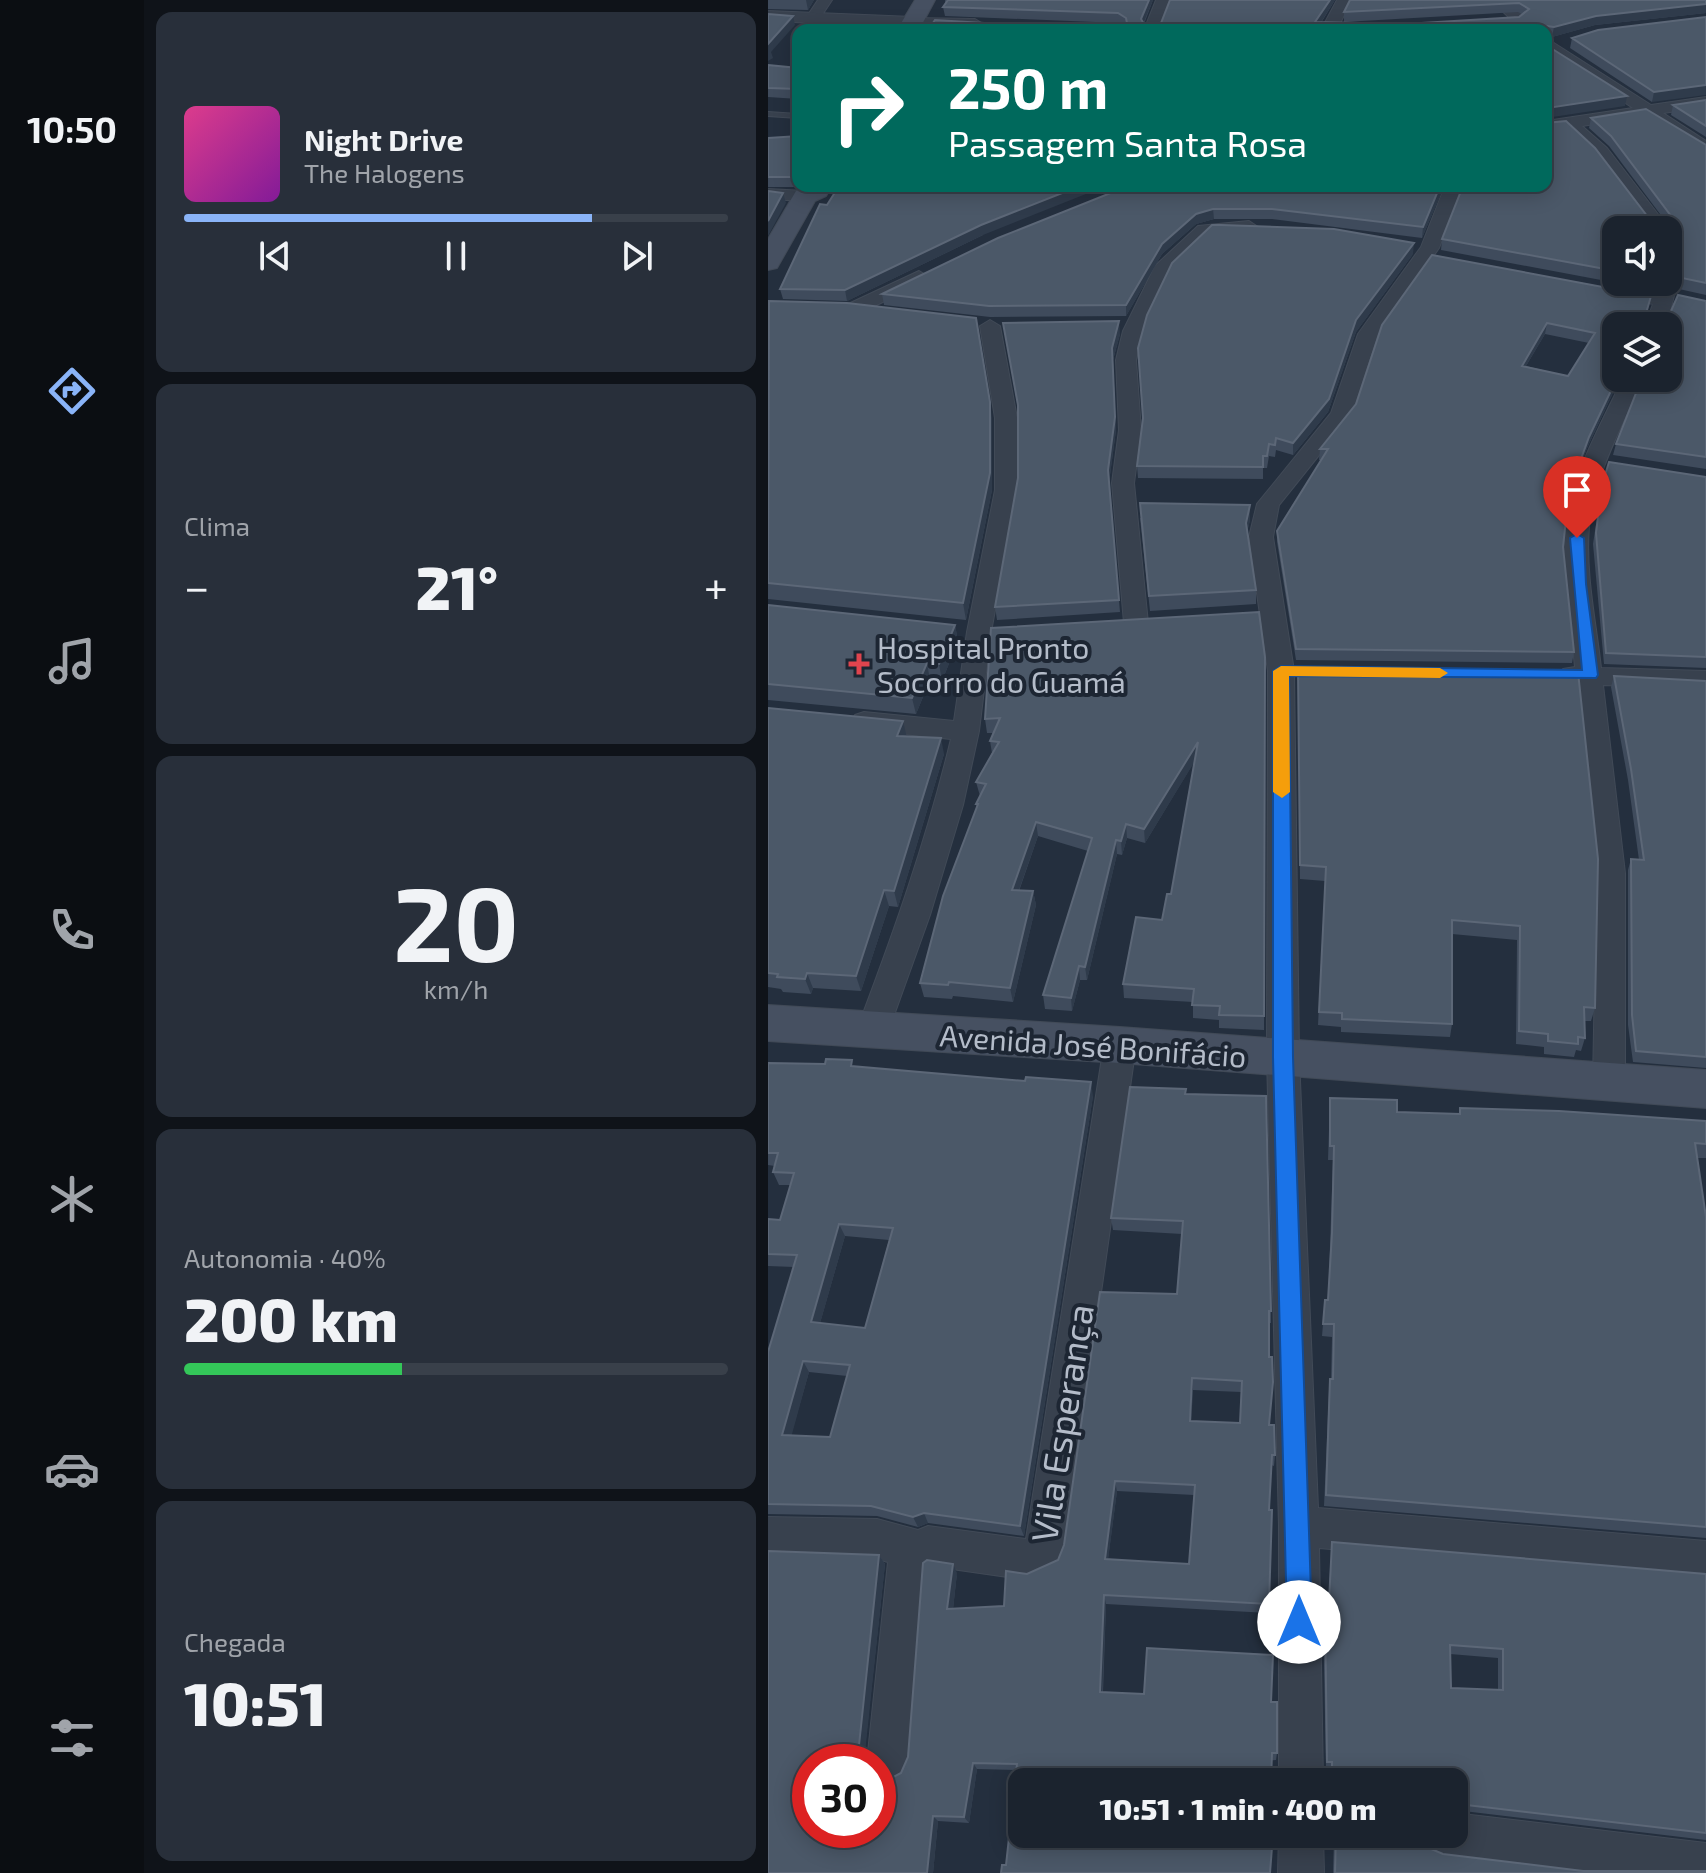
<!DOCTYPE html>
<html lang="pt">
<head>
<meta charset="utf-8">
<style>
	body { margin:0; font-family:"Exo 2",sans-serif; background:#282f3a; color:#f1f3f6; height:100vh; display:flex; flex-direction:column; font-size:30px; white-space:nowrap }
	* { box-sizing:border-box; margin:0 }
	p { font-size:26px; color:#a0a4aa }
	.icon { flex:none; width:44px; height:44px; fill:none; stroke:currentColor; stroke-width:2; stroke-linecap:round; stroke-linejoin:round }
	.map { position:relative; flex:1; overflow:hidden }
	.panel { display:flex; flex-direction:column; gap:12px; padding:12px; background:#0f1319; width:624px }
	.panel>* { flex:none }
	.top-card { position:absolute; left:24px; top:24px; width:760px; height:168px; border-radius:16px; box-shadow:0 4px 20px #0003,0 0 0 2px #39404a; background:#00695c; color:#fff; overflow:hidden }
	.fabs { position:absolute; left:834px; top:216px; display:grid; gap:16px }
	.fabs a { display:grid; place-items:center; width:80px; height:80px; border-radius:16px; background:#1b232e; box-shadow:0 4px 20px #0003,0 0 0 2px #39404a; font-size:40px }
	.speed { position:absolute; left:24px; top:1744px; display:flex; gap:16px; font-size:40px; font-weight:700; text-align:center }
	.speed>* { display:grid; place-content:center; width:104px; height:104px; border-radius:50%; background:#1b232e; box-shadow:0 4px 20px #0003,0 0 0 2px #39404a; line-height:1 }
	.speed .limit { border:12px solid #d22; background:#fff; color:#111 }
	.pin { position:absolute; display:grid; place-items:center; width:68px; height:68px; color:#fff; margin:-82px -34px; border-radius:50% 50% 50% 0; rotate:-45deg; box-shadow:0 0 8px #0007 }
	.pin .icon { rotate:45deg }
	.me { position:absolute; width:88px; margin:-44px; rotate:0deg; stroke-linejoin:round; filter:drop-shadow(0 0 6px #0008) }
	.turn { display:flex; align-items:center; gap:28px; height:168px; padding:0 24px; font-size:36px }
	.turn .icon { width:104px; height:104px; stroke-width:2.5 }
	.turn b { display:block; font-size:56px; line-height:68px }
	.big { font-size:60px; font-weight:800; line-height:1.1 }
	.panel .widget { flex:1; display:flex; flex-direction:column; justify-content:center; gap:12px; min-width:0; padding:0 28px; border-radius:16px; background:#282f3a }
	.panel .dial { align-items:center; gap:0 }
	.dial b { font-size:104px; line-height:1 }
	.song { display:flex; align-items:center; gap:24px }
	.cover { width:96px; height:96px; border-radius:12px; background:linear-gradient(135deg,hsl(330 70% 55%),hsl(290 70% 35%)) }
	.played { height:8px; border-radius:4px; background:linear-gradient(90deg,#8ab4f8 75%,#39404a 75%) }
	.keys { display:flex; justify-content:space-around; direction:ltr }
	.heat { display:flex; justify-content:space-between; align-items:center; font-size:44px; direction:ltr }
	.charge { height:12px; border-radius:6px; background:linear-gradient(90deg,#34c759 40%,#39404a 0) }
	.trip { position:absolute; left:240px; top:1768px; width:460px; height:80px; border-radius:16px; background:#1b232e; box-shadow:0 4px 20px #0003,0 0 0 2px #39404a; font-weight:800; line-height:80px; text-align:center }
	main { display:flex; flex:1; min-height:0 }
	.menu { display:flex; flex-direction:column; width:144px; justify-content:space-around; align-items:center; background:#0b0e12; color:#a0a4aa }
	.menu .icon { width:56px; height:56px }
	.menu .active { color:#8ab4f8 }
	.menu b { font-size:36px; color:#f1f3f6 }
	.map>svg:first-child { display:block }
	.lines { fill:none; stroke-linecap:round; stroke-linejoin:round }
	.service-casing { stroke:#414a57; stroke-width:2 }
	.minor-casing { stroke:#414a57; stroke-width:2 }
	.tertiary-casing { stroke:#414a57; stroke-width:2 }
	.secondary-casing { stroke:#414a57; stroke-width:2 }
	.service { fill:#38414e; fill-rule:evenodd }
	.minor { fill:#38414e; fill-rule:evenodd }
	.tertiary { fill:#38414e; fill-rule:evenodd }
	.secondary { fill:#465061; fill-rule:evenodd }
	.wall { fill:#3f4b5c; fill-rule:evenodd }
	.shaded-wall { fill:#2f3b4b }
	.building { fill:#4b5868; stroke:#5c6777; stroke-width:2; fill-rule:evenodd }
	.route { fill:#1a73e8; stroke:#114b97; stroke-width:2 }
	.slow { fill:#f59e0b }
	.health-dot { fill:#e0444e; stroke:#1d2633; stroke-width:3 }
	.labels { text-anchor:middle; dominant-baseline:central; stroke-width:8; stroke-linejoin:round; paint-order:stroke }
	.poi-label { font-size:30px; fill:#b4bcc9; stroke:#1d2633; text-anchor:start }
	.street-label { font-size:30px; fill:#b4bcc9; stroke:#1d2633 }
	.near-street-label { font-size:36px; fill:#b4bcc9; stroke:#1d2633 }
</style>
</head>
<body>
<main>
<nav class="menu">
<b>10:50</b>
<svg class="icon active" aria-label="directions" viewBox="0 0 24 24"><path d="M12 3l9 9-9 9-9-9zM9 14v-3h6M13 9l2 2-2 2"/></svg>
<svg class="icon" aria-label="music" viewBox="0 0 24 24"><path d="M9 18V5l10-2v13"/><circle cx="6" cy="18" r="3"/><circle cx="16" cy="16" r="3"/></svg>
<svg class="icon" aria-label="phone" viewBox="0 0 24 24"><path d="M5 4h4l2 5-3 2q2 4 5 5l2-3 5 2v4C11 20 4 13 5 4z"/></svg>
<svg class="icon" aria-label="climate" viewBox="0 0 24 24"><path d="M12 3v18M4 7l16 10M4 17L20 7"/></svg>
<svg class="icon" aria-label="car" viewBox="0 0 24 24"><path d="M5 17H2v-5l4-1 3-4h7l3 4 3 1v5h-3M9 17h6M6 11h13"/><circle cx="7" cy="17" r="2"/><circle cx="17" cy="17" r="2"/></svg>
<svg class="icon" aria-label="filters" viewBox="0 0 24 24"><path d="M4 7h16M4 17h16"/><circle cx="9" cy="7" r="2"/><circle cx="15" cy="17" r="2"/></svg>
</nav>
<section class="panel">
<div class="widget">
<div class="song"><i class="cover"></i><div><b>Night Drive</b><p>The Halogens</p></div></div>
<div class="played"></div>
<div class="keys"><svg class="icon" aria-label="previous" viewBox="0 0 24 24"><path d="M18 5L8 12l10 7zM5 5v14"/></svg><svg class="icon" aria-label="pause" viewBox="0 0 24 24"><path d="M8 5v14M16 5v14"/></svg><svg class="icon" aria-label="next" viewBox="0 0 24 24"><path d="M6 5l10 7-10 7zM19 5v14"/></svg></div>
</div>
<div class="widget"><p>Clima</p>
<div class="heat"><a>−</a><b class="big">21°</b><a>+</a></div>
</div>
<div class="widget dial"><b>20</b><p>km/h</p></div>
<div class="widget"><p>Autonomia · 40%</p><b class="big">200 km</b><div class="charge"></div></div>
<div class="widget"><p>Chegada</p><b class="big">10:51</b></div>
</section>
<div class="map">
<svg width="938" height="1873" viewBox="0 0 938 1873">
	<rect width="100%" height="100%" fill="#242f3e"/>
	<g class="lines">
		<!-- service casing -->
		<g class="service-casing">
			<path id="service" d="M0,112l30,2v4l-30,-2z"/>
		</g>
		<!-- minor casing -->
		<g class="minor-casing">
			<path id="minor" d="M50,0h14l-14,21h-10l-2,-3z
				M388,0h14l-10,30h-16z
				M569,0h14l-14,30h-16z
				M723,0h16l32,30h-17z
				M145,18l62,1 8,5 -8,5 -67,-4v-6z
				M778,38l105,67 55,-8v10l-43,6 43,28v13l-61,-38 -63,10 25,22 60,78 2,4 -1,2 -17,-2 -56,-74 -30,-28 -19,3v-10l87,-13 -87,-58z
				M677,186h18l-24,62 -61,86 -26,80 -73,91 -6,32 21,134 5,386 19,451 388,33v40l-387,-33 4,234h-44v-256l-12,-469 1,-386 -19,-134 8,-33 74,-91 27,-79 63,-87z
				M0,189l37,2 9,5 -9,5 -37,-2z
				M481,221l9,6 -3,4 -45,4 -40,38 -27,58 -7,29 5,70 -7,53 14,140 -3,6h-18l-3,-6 -12,-140 7,-53 -3,-70 7,-29 32,-65 43,-40z
				M900,238l9,6c3,30 -2,54 -12,82h-20l8,-22 -48,-10 -3,-4 10,-6 44,8 2,-10h10z
				M151,271l10,6 -3,4 -68,33h-14l-3,-4 3,-4z
				M222,320l10,6 17,92v72l-26,142 -12,99 -16,74 -33,110 -42,117 -5,9 -11,4 -11,-4 -5,-9c37,-97 71,-193 95,-293l-87,-9 -9,-3 -4,-6 4,-6 9,-3 90,9 13,-89 28,-142v-72l-15,-92z
				M855,378h20c-20,47 -49,97 -54,149 -4,46 7,95 12,141l105,3v18l-103,-4 22,188v209l-5,10 -11,4 -11,-4 -5,-10 4,-209 -20,-189 -14,-3 -4,-6 4,-6 12,-2c-4,-46 -15,-95 -9,-141 6,-52 35,-101 57,-148z
				M352,1032l11,4 5,9 -72,509 -6,14 -29,12 -98,-14 -6,4 -14,193 -7,15 -15,7 -11,-5v-18h-11l21,-200 -11,-3 -109,-2v-40l109,2 41,11 10,-4 98,13 78,-494 5,-9z
				M686,1813l252,30v30h-129l-138,-17 -16,-6 -6,-16h37z
				M511,1834h44l1,39h-46z"/>
		</g>
		<!-- tertiary casing -->
		<g class="tertiary-casing">
			<path id="tertiary" d="M0,11l145,6 9,5 -9,5 -145,-6z"/>
		</g>
		<!-- secondary casing -->
		<g class="secondary-casing">
			<path id="secondary" d="M147,0h20l-16,30h-22z
				M40,186h24l-6,10 -11,5 -38,67 -9,2v-31l28,-48z
				M0,1005l352,22 586,43v38l-586,-45 -352,-22z"/>
		</g>
		<!-- service -->
		<use href="#service" class="service"/>
		<!-- minor -->
		<use href="#minor" class="minor"/>
		<!-- tertiary -->
		<use href="#tertiary" class="tertiary"/>
		<!-- secondary -->
		<use href="#secondary" class="secondary"/>
	</g>
	<!-- wall -->
	<path class="wall" d="M0,0h46l-6,10 -40,-1z
		M177,0h208l-9,24 17,-1 174,-23 -14,23 84,1 114,-7 3,-3 -4,-2 -174,10v-10l6,-12h356v13l-111,12 -43,12 -551,-13 118,-1 -174,-7 -2,-9 2,-3z
		M938,17l-54,85 -82,-54 2,-10z
		M0,65l30,3v31l-30,-2z
		M938,100v37l-35,-22 2,-10z
		M823,118l115,27v150l-27,-6v-47l-11,-5 -52,-7v52h40l-2,8 -213,-40 1,-11 209,-18 15,1 -57,-76 -20,-18z
		M30,136l-1,51h-29v-49z
		M360,186h316l-22,52 -150,-19h-58l-18,5 -34,30 -36,62 -136,1 -106,-12 -2,-11z
		M59,205l156,30 -136,66 -64,-2 -3,-10z
		M645,254l-57,78 -28,80 -35,43 -17,-5 -1,7 -6,-1 -2,12h-4v11l-125,-1 -1,-12z
		M938,301v168l-93,-14 3,-11 52,-66 -52,-52v52h4l-33,70 -18,51 -6,48 11,105 -2,11 -276,-3 -19,-118v-11l44,-71h-2l1,-11 36,-45 26,-79 264,-8 22,1zM777,334l44,9 -21,33 -42,-10z
		M0,303l224,115v72l-26,130 -198,-21z
		M235,323l117,11 -7,26 3,70 -7,52 11,130 -123,8 -2,-13 23,-129v-69z
		M938,477v191l-102,-4 -11,-120 9,-59z
		M372,518l110,2 -3,12 9,58v14l-106,7z
		M0,605l187,20 3,16 -16,40 -12,-1 -14,34 -148,-14z
		M497,657l-1,373 -45,-2v-8l-26,-2v-16l-69,-4 -1,-14 39,-64 9,-26 23,-132 -49,81 -18,-5 -5,17 -5,-1 -30,126h-7l-8,31 -27,-2 -2,-14 45,-144 -50,-15 -19,55h14l3,14 -23,97 -60,-6 -1,3 -28,-2 -4,-14 57,-175 -1,-4 4,-8 -4,-14 16,-29 -2,-12 4,-8h-7l-2,-14z
		M530,669l297,339 -4,13h-6v17l-4,13 -5,-1 -2,7 -30,-3v-7l-28,-3 1,-104 -65,-6v90l-2,13 -109,-5v-5l-23,-2 7,-144 -25,-2z
		M846,676l92,5v387l-73,-6 -5,-37v-155l3,-11 8,1 -11,-80 -17,-93z
		M0,708l138,28 38,18 -46,153 -9,-1 -28,85 -48,-3 -2,6 -28,-2 -2,-3 -13,-2z
		M0,1063l87,3 238,30 -69,440 -96,-13 -10,4 -41,-11 -109,-2v-162l26,-85 -26,-1v-47l12,1 10,-35h-11l-6,-13 2,-6 -7,-1zM77,1236l44,4 -24,88 -45,-5zM41,1372l38,4 -17,61 -39,-2z
		M418,1089v5l85,217v12h-2l1,102 5,30 -1,11 -3,-1 -2,45 -1,103 -162,-9 -3,88 168,10 6,51 -1,7 -254,22 -16,83 10,-95 -39,-1 -8,54 -31,-2 -5,52h-165l111,-318 6,9 -21,193 5,2 3,3h-62l74,20 17,-9 7,-16 49,-184 -4,36 51,-3 23,-32 31,-14 119,-266 5,-60 -69,-4 -2,-12zM425,1390l48,2 -1,31 -49,-2zM349,1491l77,4 -5,69 -81,-5z
		M562,1098l67,14 62,2 1,-6 246,13v37h-9l9,59v321l-382,-32 5,-115 1,-12h1l1,-42 -10,-1 3,-36h3l2,-54 3,-86h-5z
		M564,1542l374,32v266l-251,-30v15l-1,2v-45h-124v-13l-4,-1 -3,-152 2,-15 3,1zM682,1654l48,4v32l-47,-2z
		M566,1834h86l4,12 19,8 140,17 123,2h-373z"/>
	<!-- shaded-wall -->
	<path class="shaded-wall" d="M38,0h8l-6,10z
		M381,0h4l-12,29v-10z
		M562,0h5l-19,30 -1,-8z
		M938,4v9l-111,12 -43,12 2,-10 42,-11z
		M25,16l2,9 -24,27 2,6 -5,3v-17z
		M938,85v10l-54,7 2,-10z
		M859,96l-2,10 -79,12 1,-10z
		M30,172v14l-1,1 -2,-10z
		M312,186h26l-123,49 -136,66 -2,-11 136,-65z
		M672,186h4l-22,52 1,-11z
		M15,193l3,10 -18,33v-15z
		M445,209l1,10 -18,5 -34,30 -36,62v-11l36,-61 34,-30z
		M646,243l-1,11 -57,78 -28,80 -35,43v-12l63,-123z
		M351,321l1,13 -7,26 3,70 -7,53 -1,-13 4,-122z
		M779,323l-2,11 -25,42 2,-10z
		M849,378h3l-33,70 -20,55 2,-11 20,-55z
		M222,402l2,16v72l-26,130 -3,-17z
		M482,505v15l-4,17v-14z
		M187,625l3,16 -16,40 -3,-17z
		M159,663l3,17 -14,34 -4,-16z
		M135,721l4,17 -10,-2z
		M173,738l3,16 -46,153 -4,-16z
		M430,742v14l-53,87 -1,-14z
		M268,822l2,14 -24,68 -2,-14z
		M358,824l1,14 -5,17 -1,-14z
		M348,840l1,14 -30,126 -2,-13z
		M116,890l5,16 -28,85 -5,-15z
		M265,891l3,14 -23,97 -3,-14z
		M311,966l1,14 -8,31 -1,-13z
		M39,973l6,15 -2,6 -6,-15z
		M323,1082l2,14 -69,440 -4,-10z
		M71,1224l6,12 -28,98 -6,-12z
		M35,1361l6,11 -20,73 -7,-10z
		M424,1378l1,12 -2,42 -1,-11z
		M347,1481l2,10 -10,77 -2,-9z
		M156,1513l4,10 -10,4 -5,-10z
		M111,1555l6,9 -21,198 -6,-7z
		M185,1564l4,9 -5,45 -5,-9z
		M336,1595l2,9 -4,95 -2,-7z
		M205,1763l4,6 -8,54 -5,-6z
		M165,1816l5,5 -5,52h-6z"/>
	<!-- building -->
	<path class="building" d="M180,0h201l-8,19 3,5 17,-1 9,-23h160l-15,22 90,2 114,-7 10,-8 -10,-6 -175,9 6,-12h356v4l-110,12 -42,11 -8,-1v4h-618l7,-10 66,4 126,-1 -1,-5 -8,-5 -175,-6z
		M0,14l25,2 -25,28z
		M938,17v68l-52,7 -82,-54 26,-8z
		M778,45l81,51 -80,12 -1,11z
		M0,65l30,3v21l-30,-1z
		M938,100v26l-33,-21z
		M878,109l60,36v138l-24,-5 -1,-47 -13,-5v6v-2h-52v41l-174,-32 21,-53h83v-63l20,-2 29,27 56,73 20,2 3,-3 -63,-84 -20,-18z
		M30,136v36l-3,5h-27v-39z
		M71,186h241l-99,39 -136,65 -65,-1 40,-85 7,1z
		M360,186h312l-17,41 -151,-18h-59l-17,5 -34,30 -36,61 -137,1 -107,-12 116,-56z
		M0,191l15,2 -15,28z
		M444,225h9l113,4 80,14 -58,77 -27,79 -36,44 -17,-5 -1,7 -6,-1 -2,12h-4v11l-126,-1 6,-48 -5,-70 9,-33 25,-52z
		M664,255l219,41 -6,21 23,1 10,-23 28,6v156l-90,-13 26,-66h26v-52h-52l1,52 -28,59 -20,55 -6,55 11,105 -278,-3 -19,-118 51,-82h-8l36,-45 26,-79zM779,323l48,10 -27,43 -46,-10z
		M1,301l78,2 129,15 14,84v71l-27,130 -195,-20z
		M351,321l-7,27 3,69 -7,53 11,130 -124,7 23,-129v-73l-15,-82z
		M841,462l97,15v180l-100,-4 -10,-120 6,-48z
		M372,503l110,2 -4,18 10,67 -107,6z
		M0,605l187,20 -16,39 -12,-1 -15,35 -144,-14z
		M491,612l6,45 -1,359 -45,-1 1,-9 -28,-1 2,-16 -71,-5 13,-67 26,3 5,-26h4l27,-152 -54,87 -18,-5 -5,17 -5,-1 -31,127 -6,-1 -8,32 -28,-3 49,-157 -56,-16 -24,68 21,1 -23,97 -61,-6 -1,3 -28,-2 23,-87 35,-92h-2l10,-20 -10,-2 23,-40 -9,-1 10,-23 -15,1 6,-91z
		M530,669l280,3 20,187 -3,149 -11,-1 1,31 -7,-1v7l-30,-3v-7l-29,-3 1,-105 -68,-6v104l-110,-5v-6l-23,-1 7,-145 -26,-2z
		M846,676l92,5v376l-70,-6 -4,-36 -1,-156 13,1 -13,-91z
		M0,708l135,13 -6,15 44,2 -47,153 -10,-1 -28,86 -49,-3 -2,6 -28,-2 1,-3 -10,-1z
		M58,1059l26,1 -1,6 174,15 1,-4 65,5 -71,444 -96,-13 -11,4 -42,-11 -103,-2v-152l29,-97 -29,-1v-35l12,1 14,-47 -21,-1 5,-19h-10v-90l57,1zM71,1224l54,4 -28,100 -54,-6zM35,1361l47,4 -20,72 -48,-2z
		M362,1087l56,2 -1,5 81,2 5,215h-2v46h3l1,25 -4,43h5l1,30h-3l-3,55h3l-3,94 -165,-9 -4,97 44,2 3,-46 126,7 -2,47h6v51h-5l-1,29h-249v52h251l-3,39h-269l1,-8h4l11,-101 -44,-1 -9,54 -31,-1 -6,57h-159v-322l111,4 -21,200 11,4v3h-59v68h68v-51l6,3 17,-9 7,-16 15,-194 4,-3 26,4 -6,45 57,-3 2,-35 21,3 31,-14 6,-15 36,-253 77,2 6,-73 -72,-3zM424,1378l50,3 -2,42 -50,-2zM347,1481l80,4 -6,79 -84,-5z
		M562,1098l67,2v12l63,2v-6l99,3 147,10v23l-11,-1 11,74v310l-380,-32 4,-116h3l1,-55h-11l2,-24h3l4,-67 2,-87h-4z
		M564,1542l374,32v259l-248,-29 -3,3v18h-1v-43h-122v-20h-5l-2,-155v-6l4,1zM682,1645l53,4v41l-52,-2z
		M568,1834h84l4,12 19,8 140,17h123v2h-371z"/>
	<!-- route -->
	<path class="route" d="M809,534l7,4 2,46 12,91 -2,3 -307,-2 4,381 19,565 -4,9 -9,4 -8,-4 -4,-9 -14,-565v-386l8,-5 301,4 -12,-132z"/>
	<!-- slow -->
	<path class="slow" d="M513,666l159,2 8,5 -8,5 -151,-2 1,116 -8,6 -9,-6v-121z"/>
	<!-- markers -->
	<path class="health-dot" d="M87 652h8v8h8v8h-8v8h-8v-8h-8v-8h8z"/>
	<g class="labels">
		<!-- poi labels -->
		<g class="poi-label">
			<text x="109" y="647">Hospital Pronto<tspan x="109" dy="34">Socorro do Guamá</tspan></text>
		</g>
		<!-- street labels -->
		<g class="street-label">
			<text transform="translate(325 1045) rotate(4)">Avenida José Bonifácio</text>
		</g>
		<!-- near-street labels -->
		<g class="near-street-label">
			<text transform="translate(293 1423) rotate(-81)">Vila Esperança</text>
		</g>
	</g>
</svg>
<div class="fabs">
<a><svg class="icon" aria-label="sound" viewBox="0 0 24 24"><path d="M4 9h4l5-4v14l-5-4H4zM17 9q2 3 0 6"/></svg></a>
<a><svg class="icon" aria-label="layers" viewBox="0 0 24 24"><path d="M12 4l9 5-9 5-9-5zM3 14l9 5 9-5"/></svg></a>
</div>
<div class="speed"><div class="limit">30</div></div>
<div class="pin" style="left:809px;top:538px;background:#d93025"><svg class="icon" aria-label="arrive" viewBox="0 0 24 24"><path d="M6 21V4h12l-3 4 3 4H6"/></svg></div>
<svg class="me" style="left:531px;top:1622px" viewBox="-20 -20 40 40"><circle r="19" fill="#fff"/><path d="M0-13L10 11 0 6-10 11z" fill="#1a73e8"/></svg>
<div class="trip">10:51 · 1 min · 400 m</div>
<div class="top-card">
<div class="turn"><svg class="icon" aria-label="right" viewBox="0 0 24 24"><path d="M7 20v-9h11M14 6l5 5-5 5"/></svg><div><b>250 m</b>Passagem Santa Rosa</div></div>
</div>
</div>
</main>
</body>
</html>
